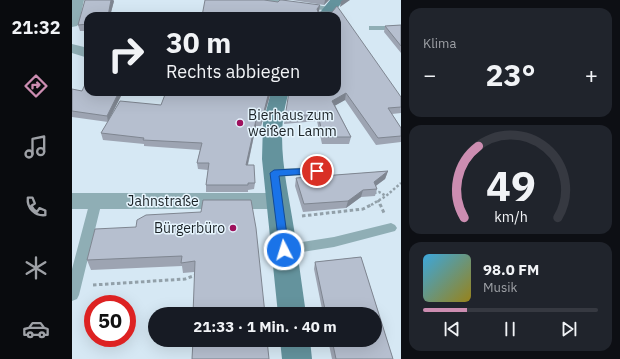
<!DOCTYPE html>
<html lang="de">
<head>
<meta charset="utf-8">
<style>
	body { margin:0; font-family:"IBM Plex Sans",sans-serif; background:#20242c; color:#f1f3f6; height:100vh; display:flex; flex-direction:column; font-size:15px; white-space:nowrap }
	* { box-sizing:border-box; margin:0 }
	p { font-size:13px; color:#9ea1a6 }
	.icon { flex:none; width:22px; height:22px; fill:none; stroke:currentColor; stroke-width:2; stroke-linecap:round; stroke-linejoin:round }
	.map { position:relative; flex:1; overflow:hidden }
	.side { display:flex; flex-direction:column; gap:8px; padding:8px; background:#0d0f14; width:219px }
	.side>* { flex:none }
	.banner { position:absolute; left:12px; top:12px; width:257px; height:84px; border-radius:12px; box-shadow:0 4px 16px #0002; background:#171b24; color:#f1f3f6; overflow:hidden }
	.speed { position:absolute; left:12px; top:295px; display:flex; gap:8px; font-size:20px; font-weight:700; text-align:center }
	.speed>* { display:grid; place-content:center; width:52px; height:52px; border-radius:50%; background:#171b24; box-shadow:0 4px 16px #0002; line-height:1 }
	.speed .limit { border:6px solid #d22; background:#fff; color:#111 }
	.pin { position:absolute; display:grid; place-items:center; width:34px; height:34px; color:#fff; margin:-17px; border:2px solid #fff; border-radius:50%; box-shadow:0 1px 4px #0007 }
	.me { position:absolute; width:44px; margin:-22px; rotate:355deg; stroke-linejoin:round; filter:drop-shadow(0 0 3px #0008) }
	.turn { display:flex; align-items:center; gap:14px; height:84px; padding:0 16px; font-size:18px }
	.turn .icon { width:52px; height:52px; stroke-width:2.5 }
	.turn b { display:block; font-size:28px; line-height:34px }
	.big { font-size:30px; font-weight:800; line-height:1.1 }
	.side .card { flex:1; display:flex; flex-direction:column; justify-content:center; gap:6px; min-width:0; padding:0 14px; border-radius:12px; background:#20242c }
	.side .dial { align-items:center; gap:0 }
	.dial svg { height:104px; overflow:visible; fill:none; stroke:#363941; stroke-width:7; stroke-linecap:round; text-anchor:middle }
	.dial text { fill:#f1f3f6; stroke:none }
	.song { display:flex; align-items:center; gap:12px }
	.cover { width:48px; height:48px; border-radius:6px; background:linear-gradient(135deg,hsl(200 70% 55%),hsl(50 70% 35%)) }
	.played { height:4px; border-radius:2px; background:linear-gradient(90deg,#cc8db1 25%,#363941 25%) }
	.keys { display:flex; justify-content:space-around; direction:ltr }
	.heat { display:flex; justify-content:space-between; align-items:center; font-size:22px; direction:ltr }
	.trip { position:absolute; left:76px; top:307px; width:234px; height:40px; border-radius:20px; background:#171b24; box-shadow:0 4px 16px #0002; font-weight:800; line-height:40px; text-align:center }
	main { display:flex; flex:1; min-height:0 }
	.dock { display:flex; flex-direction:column; width:72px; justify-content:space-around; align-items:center; background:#090b0e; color:#9ea1a6 }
	.dock .icon { width:28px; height:28px }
	.dock .on { color:#cc8db1 }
	.dock b { font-size:18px; color:#f1f3f6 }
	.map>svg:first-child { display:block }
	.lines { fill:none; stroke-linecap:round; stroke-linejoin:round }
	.path-far1 { stroke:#92a0a9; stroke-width:2.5; stroke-dasharray:2.5 2; stroke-linecap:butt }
	.path { stroke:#92a0a9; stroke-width:3; stroke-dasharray:3.5 2.5; stroke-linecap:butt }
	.service { fill:#8faeb5; fill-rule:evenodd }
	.minor { fill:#8faeb5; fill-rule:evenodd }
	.secondary { fill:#64939d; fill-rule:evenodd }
	.wall { fill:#9da4b2 }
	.shaded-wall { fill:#7f8691 }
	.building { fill:#b6bfcf; stroke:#7f8691 }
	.route { fill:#1a73e8; stroke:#114b97 }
	.poi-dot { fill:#9e115d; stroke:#e6f5fe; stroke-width:1.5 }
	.labels { text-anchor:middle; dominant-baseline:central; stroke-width:3; stroke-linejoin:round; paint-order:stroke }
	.poi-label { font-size:14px; fill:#1b2226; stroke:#e6f5fe; text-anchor:start }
	.street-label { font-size:14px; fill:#1b2226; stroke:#e6f5fe }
</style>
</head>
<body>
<main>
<nav class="dock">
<b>21:32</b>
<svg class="icon on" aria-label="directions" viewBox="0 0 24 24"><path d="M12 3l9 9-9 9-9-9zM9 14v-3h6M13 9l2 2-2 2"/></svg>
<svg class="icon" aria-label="music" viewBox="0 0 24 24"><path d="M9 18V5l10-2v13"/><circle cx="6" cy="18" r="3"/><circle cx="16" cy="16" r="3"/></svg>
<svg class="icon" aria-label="phone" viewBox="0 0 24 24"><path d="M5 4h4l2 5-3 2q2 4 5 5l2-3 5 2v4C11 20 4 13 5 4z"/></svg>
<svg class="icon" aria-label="climate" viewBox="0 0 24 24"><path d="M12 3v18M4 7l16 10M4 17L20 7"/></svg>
<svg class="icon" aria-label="car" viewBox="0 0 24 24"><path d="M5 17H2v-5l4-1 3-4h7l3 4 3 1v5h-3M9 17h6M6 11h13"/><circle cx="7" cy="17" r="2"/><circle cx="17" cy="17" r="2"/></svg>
</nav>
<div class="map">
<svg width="329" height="359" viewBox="0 0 329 359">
	<rect width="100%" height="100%" fill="#d6e8f4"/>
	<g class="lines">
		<!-- path-far1 -->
		<path class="path-far1" d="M302,193l5,-1 7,4
			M306,200l2,5
			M299,205l15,-9 15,-13"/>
		<!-- path -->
		<path class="path" d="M308,204l4,9
			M230,216l61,-7 10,-5
			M21,285l92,-6 11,-4"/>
		<!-- service -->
		<path class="service" d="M191,0h17l50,7 3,2 -3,2 -64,-9z
			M297,26h32v4h-32z
			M245,167l4,1 1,3 -1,3 -47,3 -5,-4 5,-4z
			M24,197l4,1 2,3 -23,94 -2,4 -5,2v-32l18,-68 2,-3z
			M319,223l4,2 2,3 -2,3 -61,16 -51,8 -5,-1 -1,-4 1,-4 5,-1 51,-8z"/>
		<!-- minor -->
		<path class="minor" d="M0,0h12l-5,23 -2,3 -5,1z
			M0,44l16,4v10l-16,-5z
			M0,193h205l8,2 3,6 -3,6 -8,2h-205z"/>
		<!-- secondary -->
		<path class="secondary" d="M258,0h14l-13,16h-14z
			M199,92h18c-15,45 -2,91 5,137 4,28 8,57 12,85h-28l-16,-155 1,-36z
			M208,340h30l2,19h-30z"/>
	</g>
	<!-- wall -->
	<path class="wall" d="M13,0h28l1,1 -4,15h-22v15h-8l-2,-6z
		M220,0h37l-5,5z
		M206,2l42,3 -1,7 82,85v16l-9,1 9,14v14l-25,3 -31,-45 -10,5 16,32 -2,7h-27l-5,-23 -33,3 1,-7 52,-25z
		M329,25v28l-17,-21 1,-6z
		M0,89l10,2 41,1 -14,27 52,-14 110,-13 -10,34h-5l-8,39 7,18 -1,6 -6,1v2h-42v-7l2,-15 -10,-1 -1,-6 3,-13 -56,-4v-2l-41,-4 -2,-7 7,-11 -36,-5z
		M316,171l-3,8 -9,7 1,3 -2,7 -14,1 -15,11 -43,4 -8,-26 1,-8z
		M74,215l119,99 -71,-42 -11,1 -1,-7 -91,4 -4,-10 49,-33z
		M289,257l32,102h-61l-4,-19h47v-26h-52l-9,-45 1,-7z"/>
	<!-- shaded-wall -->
	<path class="shaded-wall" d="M39,0h2l1,1 -4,15h-2z
		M253,0h4l-5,5z
		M271,0h7l-10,7 1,-6z
		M248,5l-1,6 -3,4 1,-6z
		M47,92h4l-15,30 -1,-6z
		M197,92h2l-10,34 1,-7z
		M274,93l-1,7 -14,8 1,-7z
		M184,120v6l-10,46v-7z
		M316,171l-3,8 -14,10 3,-7z
		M291,190l-2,7 -15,11 2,-7z"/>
	<!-- building -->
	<path class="building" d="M13,0h26l-3,16h-20v8l-10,1z
		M133,0h59l14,2 2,-2h2l38,5 -3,4 1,3h14l5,-6 64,91v10l-13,1 13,20v8l-23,2 -32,-45 -14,8 19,36h-28l-5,-23 -33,3 4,-25h48v-76h-135z
		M329,25v21l-16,-20z
		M16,78v14h31l-12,24 -35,-5v-22l10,2z
		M94,92h103l-7,27 -6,1 -10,45h8l1,18h-7v2h-42l3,-22h-12l5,-20 -59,-3 1,-2 -43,-5 19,-32 41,4z
		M316,171l-14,11 3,7 -14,1 -15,11 -44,3 -8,-26z
		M131,200h48l5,28 9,86h-72l2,-53 -14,2 1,-7 -95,4 8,-31 41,-2 1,-7 9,-5 55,-3z
		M289,257l32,102h-57l-4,-19h43v-26h-49l-11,-52z
		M121,340h74l2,19h-77z"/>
	<!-- route -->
	<path class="route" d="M245,168l3,1v4l-41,3 10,74 -5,5 -4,-2 -10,-80 4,-3z"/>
	<!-- markers -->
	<g class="poi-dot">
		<circle cx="168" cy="123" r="4"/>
		<circle cx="161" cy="228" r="4"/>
	</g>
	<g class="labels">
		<!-- poi labels -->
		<g class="poi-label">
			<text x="176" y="115">Bierhaus zum<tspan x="176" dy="16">weißen Lamm</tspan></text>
			<text x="153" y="228" text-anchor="end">Bürgerbüro</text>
		</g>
		<!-- street labels -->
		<g class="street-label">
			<text x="91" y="201">Jahnstraße</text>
		</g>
	</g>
</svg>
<div class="speed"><div class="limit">50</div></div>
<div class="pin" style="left:245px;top:171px;background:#d93025"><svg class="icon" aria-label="arrive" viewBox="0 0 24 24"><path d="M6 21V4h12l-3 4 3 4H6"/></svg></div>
<svg class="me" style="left:212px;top:250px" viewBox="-20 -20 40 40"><circle r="17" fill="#1a73e8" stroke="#fff" stroke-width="3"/><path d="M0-11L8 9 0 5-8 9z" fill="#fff"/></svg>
<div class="trip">21:33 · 1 Min. · 40 m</div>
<div class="banner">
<div class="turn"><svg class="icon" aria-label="right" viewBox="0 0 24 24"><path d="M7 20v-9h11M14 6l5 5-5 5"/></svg><div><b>30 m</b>Rechts abbiegen</div></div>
</div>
</div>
<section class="side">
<div class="card"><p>Klima</p>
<div class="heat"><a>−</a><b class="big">23°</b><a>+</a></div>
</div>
<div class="card dial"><svg viewBox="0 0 100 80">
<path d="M14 69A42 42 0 1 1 86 69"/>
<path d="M14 69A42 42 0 0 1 25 14" stroke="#cc8db1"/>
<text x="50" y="56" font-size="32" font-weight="700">49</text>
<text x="50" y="72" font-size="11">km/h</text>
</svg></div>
<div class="card">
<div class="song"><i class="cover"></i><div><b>98.0 FM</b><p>Musik</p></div></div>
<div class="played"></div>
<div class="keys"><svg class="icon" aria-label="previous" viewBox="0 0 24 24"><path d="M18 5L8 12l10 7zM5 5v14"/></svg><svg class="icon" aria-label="pause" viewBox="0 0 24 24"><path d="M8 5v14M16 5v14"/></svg><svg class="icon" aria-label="next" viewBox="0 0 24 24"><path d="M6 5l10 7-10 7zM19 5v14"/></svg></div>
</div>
</section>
</main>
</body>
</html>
